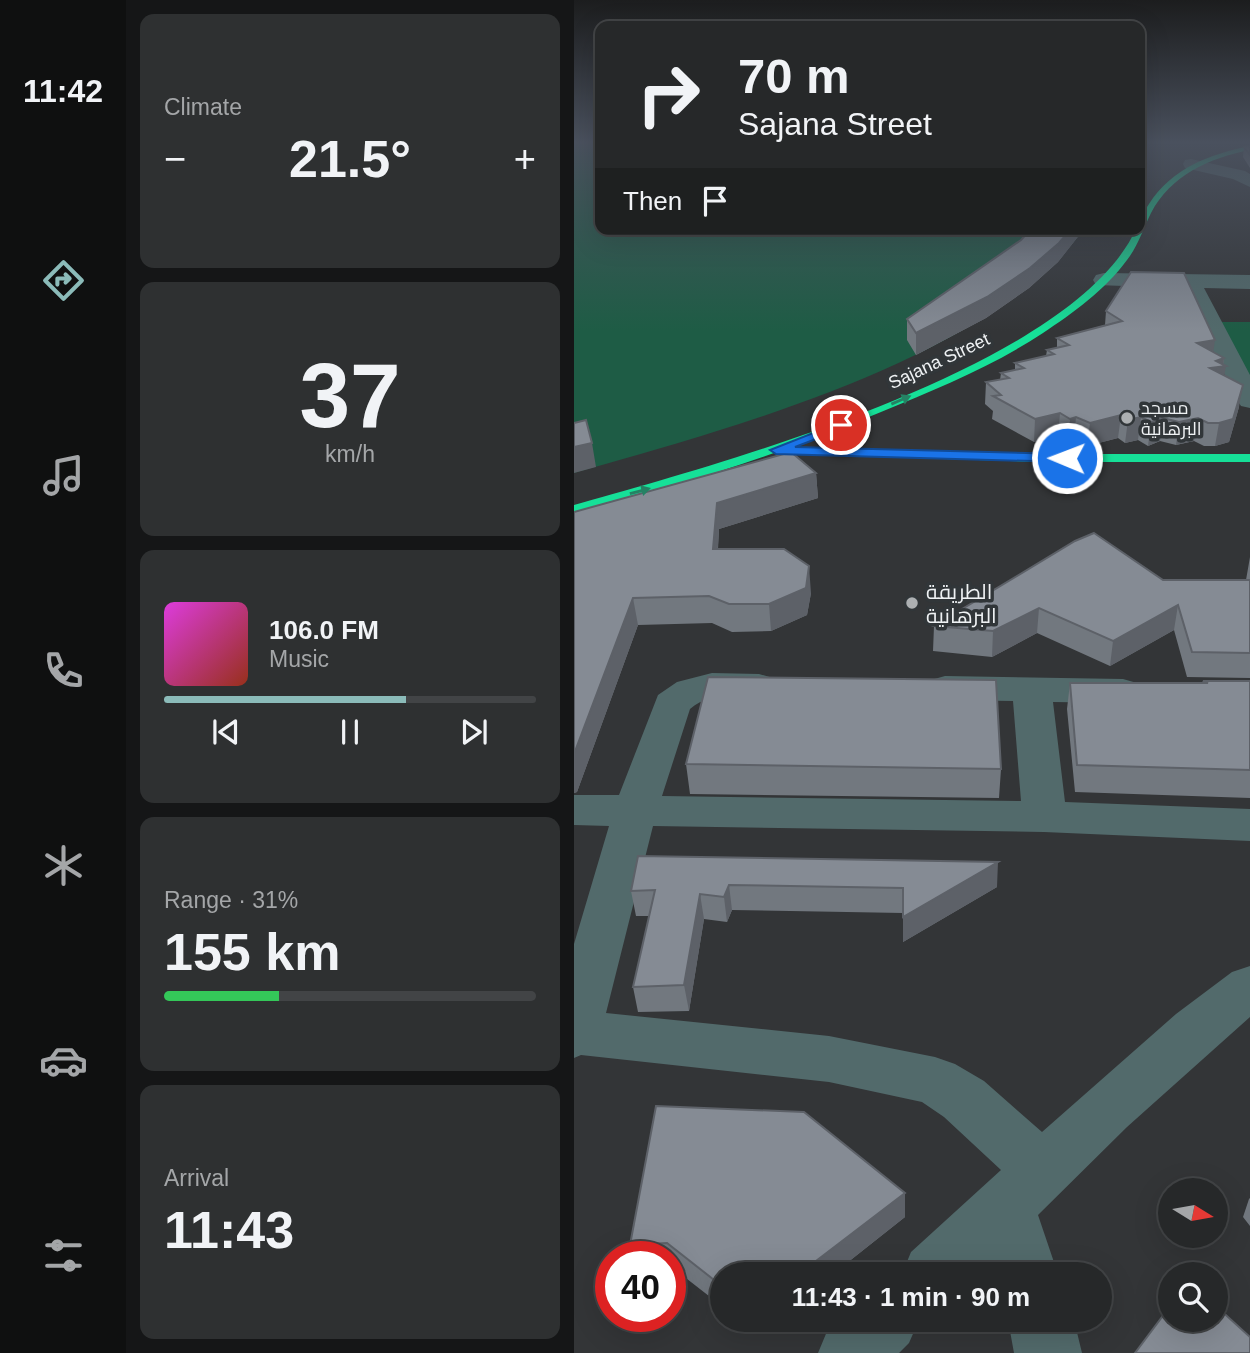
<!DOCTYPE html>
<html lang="en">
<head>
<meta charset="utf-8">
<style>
	body { margin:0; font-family:Helvetica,Cairo,sans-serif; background:#2e3031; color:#f1f3f6; height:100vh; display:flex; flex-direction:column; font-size:26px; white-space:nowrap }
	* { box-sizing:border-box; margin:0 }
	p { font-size:23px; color:#a4a6a8 }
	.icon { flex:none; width:38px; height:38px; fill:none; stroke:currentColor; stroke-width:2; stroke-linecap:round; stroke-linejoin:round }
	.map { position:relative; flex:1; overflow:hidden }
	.drawer { display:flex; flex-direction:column; gap:14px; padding:14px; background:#151617; width:448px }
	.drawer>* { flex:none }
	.banner { position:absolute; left:21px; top:21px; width:550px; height:214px; border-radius:14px; box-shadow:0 7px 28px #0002,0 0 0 2px #424446; background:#262829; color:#f1f3f6; overflow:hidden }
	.needle { width:46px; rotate:101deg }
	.controls { position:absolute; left:584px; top:1178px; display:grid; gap:14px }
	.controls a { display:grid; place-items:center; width:70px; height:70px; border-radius:50%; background:#262829; box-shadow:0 7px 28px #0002,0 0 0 2px #424446; font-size:35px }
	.speed { position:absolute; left:21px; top:1241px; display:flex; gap:14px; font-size:35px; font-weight:700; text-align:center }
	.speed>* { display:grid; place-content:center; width:91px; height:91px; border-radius:50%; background:#262829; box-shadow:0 7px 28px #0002,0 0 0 2px #424446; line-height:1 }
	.speed .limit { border:10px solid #d22; background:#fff; color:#111 }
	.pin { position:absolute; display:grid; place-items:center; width:60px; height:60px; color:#fff; margin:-30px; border:4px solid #fff; border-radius:50%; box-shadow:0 2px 7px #0007 }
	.me { position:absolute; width:77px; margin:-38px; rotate:271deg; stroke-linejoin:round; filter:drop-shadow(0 0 5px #0008) }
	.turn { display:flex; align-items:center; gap:24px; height:147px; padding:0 28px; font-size:32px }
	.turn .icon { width:91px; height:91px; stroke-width:2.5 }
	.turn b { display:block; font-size:49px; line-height:60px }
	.then { display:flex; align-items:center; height:66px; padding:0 28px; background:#0003; gap:14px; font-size:26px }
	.big { font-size:52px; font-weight:600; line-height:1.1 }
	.drawer .tile { flex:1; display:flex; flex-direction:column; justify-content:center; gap:10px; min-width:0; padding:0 24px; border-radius:14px; background:#2e3031 }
	.drawer .dial { align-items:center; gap:0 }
	.dial b { font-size:91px; line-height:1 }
	.song { display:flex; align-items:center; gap:21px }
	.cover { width:84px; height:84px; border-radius:10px; background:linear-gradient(135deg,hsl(300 70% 55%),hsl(10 70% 35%)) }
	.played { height:7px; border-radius:4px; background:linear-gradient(90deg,#8bbbb9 65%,#424446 65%) }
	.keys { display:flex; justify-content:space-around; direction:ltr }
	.heat { display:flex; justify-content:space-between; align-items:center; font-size:38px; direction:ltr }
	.charge { height:10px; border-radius:5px; background:linear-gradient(90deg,#34c759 31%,#424446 0) }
	.trip { position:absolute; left:136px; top:1262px; width:402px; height:70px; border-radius:35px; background:#262829; box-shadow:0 7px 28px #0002,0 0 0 2px #424446; font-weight:600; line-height:70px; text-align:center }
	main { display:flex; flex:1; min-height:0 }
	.tabs { display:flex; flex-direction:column; width:126px; justify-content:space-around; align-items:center; background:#0f1010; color:#a4a6a8 }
	.tabs .icon { width:49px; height:49px }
	.tabs .selected { color:#8bbbb9 }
	.tabs b { font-size:32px; color:#f1f3f6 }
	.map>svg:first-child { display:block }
	.green { fill:#1e5c45 }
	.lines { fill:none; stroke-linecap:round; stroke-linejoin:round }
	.street { fill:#526a6b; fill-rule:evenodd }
	.fast { fill:#16e098; fill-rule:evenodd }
	.wall { fill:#72787f }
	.shaded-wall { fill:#5d6168 }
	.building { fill:#858b94; stroke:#5d6168; stroke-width:2 }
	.oneway { fill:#258264 }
	.route { fill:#1a73e8; stroke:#114b97; stroke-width:2 }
	.poi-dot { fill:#adb0b2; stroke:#313639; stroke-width:2.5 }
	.labels { text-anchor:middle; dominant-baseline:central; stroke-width:7; stroke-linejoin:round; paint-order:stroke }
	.far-street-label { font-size:18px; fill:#eff2f4; stroke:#313639 }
	.far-poi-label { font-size:18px; fill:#eff2f4; stroke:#313639; text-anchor:start }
	.poi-label { font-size:21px; fill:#eff2f4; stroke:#313639; text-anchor:start }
</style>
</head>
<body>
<main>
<nav class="tabs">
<b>11:42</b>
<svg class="icon selected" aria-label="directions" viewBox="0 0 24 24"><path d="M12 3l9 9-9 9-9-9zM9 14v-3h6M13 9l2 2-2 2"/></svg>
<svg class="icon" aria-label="music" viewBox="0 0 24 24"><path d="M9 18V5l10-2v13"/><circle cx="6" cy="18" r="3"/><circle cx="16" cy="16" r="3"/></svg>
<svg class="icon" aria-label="phone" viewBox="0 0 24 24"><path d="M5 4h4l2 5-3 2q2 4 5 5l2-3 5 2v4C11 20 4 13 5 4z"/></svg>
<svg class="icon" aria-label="climate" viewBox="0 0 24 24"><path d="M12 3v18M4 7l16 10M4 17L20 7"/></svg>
<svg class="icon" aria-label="car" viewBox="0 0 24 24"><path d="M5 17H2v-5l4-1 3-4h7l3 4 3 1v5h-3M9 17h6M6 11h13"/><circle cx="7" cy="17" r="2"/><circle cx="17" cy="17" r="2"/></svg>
<svg class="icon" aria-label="filters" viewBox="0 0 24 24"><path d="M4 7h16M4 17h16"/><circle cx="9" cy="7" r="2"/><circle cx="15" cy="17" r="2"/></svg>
</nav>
<section class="drawer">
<div class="tile"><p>Climate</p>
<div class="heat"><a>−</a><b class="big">21.5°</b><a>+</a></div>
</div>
<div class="tile dial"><b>37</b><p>km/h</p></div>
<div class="tile">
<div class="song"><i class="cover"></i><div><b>106.0 FM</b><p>Music</p></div></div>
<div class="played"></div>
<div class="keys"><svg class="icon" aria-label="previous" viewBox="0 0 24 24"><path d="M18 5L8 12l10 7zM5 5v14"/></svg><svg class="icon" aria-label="pause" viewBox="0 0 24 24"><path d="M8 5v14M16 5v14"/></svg><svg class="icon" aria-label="next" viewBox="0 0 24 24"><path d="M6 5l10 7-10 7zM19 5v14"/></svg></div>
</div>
<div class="tile"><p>Range · 31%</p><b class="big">155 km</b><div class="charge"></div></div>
<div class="tile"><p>Arrival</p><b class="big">11:43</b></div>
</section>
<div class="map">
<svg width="676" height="1353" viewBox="0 0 676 1353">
	<rect width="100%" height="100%" fill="#333537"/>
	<!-- green -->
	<path class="green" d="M0,142h26v87h484c-98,132 -356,200 -510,244z
		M643,322h33v62z"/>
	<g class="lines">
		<!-- street -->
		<path class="street" d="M617,159l54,12 5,3v13l-17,-8 -48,-11 -2,-4 2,-4z
			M530,273l146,2v14l-46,-1 46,87v33l-9,-2 -4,-6 -55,-112 -86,-3 -3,-5 3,-5z
			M138,673l47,1 14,4 5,8 -5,8c-27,7 -60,-6 -83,15l-28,87 359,5 -8,-100 -68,-1 -14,-4 -5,-8 5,-8 14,-4 178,3 14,4 6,8 -6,8 -14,4 -70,-1 12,100 185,7v32l-206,-9 -391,-6 -47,187 223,23 106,21 20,7 29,17 58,51 134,-118 56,-42 18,-6v51l-123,110 -89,88 20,59h-64l-3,-12 -12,12h-77l9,-22 90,-82 -57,-53 -22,-15 -93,-20 -248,-27 -7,3v-114l35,-118 -35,-1v-30h45l39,-100 19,-13z
			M265,1320h80l-10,23 -10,10h-81l10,-24z
			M434,1320h66l8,33h-68z"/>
		<!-- fast -->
		<path class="fast" d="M676,146v4c-41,8 -79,25 -99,63 -8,16 -13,33 -24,47 -22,30 -54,53 -84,73 -50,33 -106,56 -162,79 -99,41 -203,75 -307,101v-8c142,-40 498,-136 562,-276h3c0,-10 4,-16 10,-25 23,-36 61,-50 101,-58z
			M218,447l249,7h209v8h-209l-253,-8v-6z"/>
	</g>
	<!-- wall -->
	<path class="wall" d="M676,146v22l-7,-11 1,-10z
		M457,229h53l-26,33 -29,26 -43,30 -70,37 -9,-15v-21l114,-79z
		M532,311l107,41 11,6 -1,7 1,11 15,31 -10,35 -14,4h-11l-10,-5 -18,4 -16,-4 -12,5 -10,-6 -13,3 -7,-5 -31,8 -13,-6 -5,2 -11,-6 -24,6 -42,-23 1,-8 -8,-7 1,-22 14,-2 1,-7 14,-3v-7l31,-7 1,-6 10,-2v-10l48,-13z
		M242,473l2,25 -99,31 -1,20 93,44 -4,22 -36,16 -39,1 -20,-9 -74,2 -61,167 -3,1v-281z
		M676,557v121l-63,-1 -13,-47 -64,36 -73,-33 -45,24 -59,-6 1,-25 229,-46h83z
		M629,681h47v117l-175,-6 -8,-83 3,-26h132z
		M112,764l315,5 -2,29 -309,-4z
		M64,856l359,31 -94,55v-29l-171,-3 -5,12 -23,-3 -15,92 -51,1 -5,-25 16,-71h-13l-5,-25z
		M331,1193v24l-72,57h-110v33l-50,-39h-3v-12h-37l-3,-11z
		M676,1198v28l-7,-9 6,-18z
		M164,1320h37l-19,14z"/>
	<!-- shaded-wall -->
	<path class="shaded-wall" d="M497,229h13l-26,33 -29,26 -43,30 -70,37v-22z
		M641,340l-3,21 -15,-18z
		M650,358l-1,8h3l-4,22 -12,-20 6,-7z
		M669,385l-4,22 -10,35 -14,4 4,-23z
		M486,413l-2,23 -24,6 1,-23z
		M547,415l-3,23 -31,8 3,-23z
		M502,417l-2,23 -5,2 1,-23z
		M567,417l-3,23 -13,3 3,-23z
		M589,418l-3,23 -12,5 3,-24z
		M624,418l-4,23 -18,4 3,-23z
		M18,443l4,24 -22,6v-26z
		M242,473l2,25 -99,31 -3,47 -3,-27 4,-46z
		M235,566l2,27 -4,22 -36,16 -2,-27z
		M59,598l5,27 -61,167 -3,1v-39z
		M604,605l-4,25 -64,36 3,-25z
		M465,608l-2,25 -45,24 1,-26z
		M424,862l-1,25 -94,55v-25z
		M155,885l3,25 -5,12 -3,-25z
		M126,894l4,25 -15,92 -5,-26z
		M331,1193v24l-72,57h-34z
		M180,1320h21l-19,14z"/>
	<!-- building -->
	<path class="building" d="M676,146v9l-6,-8z
		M457,229h40l-12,14 -29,25 -43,29 -71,36 -9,-14 114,-79z
		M557,272l53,1 31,67 -18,3 27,15 -8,3 10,5 -16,2 33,17 -10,34 -14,4h-11l-10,-5 -19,4 -16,-4 -12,4 -10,-5 -13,3 -7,-5 -31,8 -14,-6 -6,2 -10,-6 -25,6 -42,-23 8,-1 -15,-13 23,-4 -8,-5 23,-5 -9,-5 39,-9 -7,-4 22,-5 -12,-7 65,-17 -16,-10z
		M12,420l6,23 -18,4v-24z
		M217,452l25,21 -99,30 -4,46h71l25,17 -3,22 -37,16h-40l-20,-8 -76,2 -59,156v-242z
		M520,533l69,47h87v73l-58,-1 -14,-47 -65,36 -74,-33 -46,23 -59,-5 141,-85z
		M134,677l288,3 5,89 -315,-5z
		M629,681h47v89l-173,-5 -7,-82h138z
		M64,856l360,6 -95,55v-29l-174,-3 -5,12 -24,-3 -16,91 -51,2 22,-97 -24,1z
		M82,1106l148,6 101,81 -106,81h-76v13l-56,-44 -37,2z
		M597,1305v15h45v-14l34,31v16h-115z"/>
	<!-- one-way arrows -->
	<defs><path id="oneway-solid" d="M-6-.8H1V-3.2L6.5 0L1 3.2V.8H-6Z" transform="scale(1.75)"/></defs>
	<g class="oneway">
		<use href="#oneway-solid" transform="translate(327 400) rotate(-23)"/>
		<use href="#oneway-solid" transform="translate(66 491) rotate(-15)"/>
	</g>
	<!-- sky -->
	<linearGradient id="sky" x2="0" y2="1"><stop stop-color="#1c1d1e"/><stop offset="0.43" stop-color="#4a515e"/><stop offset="1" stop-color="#4a515e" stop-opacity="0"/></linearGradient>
	<rect width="676" height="331" fill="url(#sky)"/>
	<!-- route -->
	<path class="route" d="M267,422l6,3 -2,3 -50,19 272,7 6,4 -6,4 -291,-8 -6,-4z"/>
	<!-- markers -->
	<g class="poi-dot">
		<circle cx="553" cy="418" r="7"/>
		<circle cx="338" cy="603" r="7"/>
	</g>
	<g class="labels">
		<!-- far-street labels -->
		<g class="far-street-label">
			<text transform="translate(365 361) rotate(-25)">Sajana Street</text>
		</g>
		<!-- far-poi labels -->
		<g class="far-poi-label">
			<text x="567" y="408">مسجد<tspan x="567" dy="21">البرهانية</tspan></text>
		</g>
		<!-- poi labels -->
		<g class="poi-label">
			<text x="352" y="591">الطريقة<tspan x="352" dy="24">البرهانية</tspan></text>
		</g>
	</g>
</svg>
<div class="controls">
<a><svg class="needle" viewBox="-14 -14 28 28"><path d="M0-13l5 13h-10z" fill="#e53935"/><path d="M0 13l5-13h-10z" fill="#a4a6a8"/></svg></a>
<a><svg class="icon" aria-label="search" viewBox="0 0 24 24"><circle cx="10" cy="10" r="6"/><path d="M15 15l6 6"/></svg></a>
</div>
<div class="speed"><div class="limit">40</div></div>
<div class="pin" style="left:267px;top:425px;background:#d93025"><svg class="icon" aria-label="arrive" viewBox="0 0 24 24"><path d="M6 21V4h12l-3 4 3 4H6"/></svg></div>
<svg class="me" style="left:493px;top:458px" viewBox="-20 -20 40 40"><circle r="17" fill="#1a73e8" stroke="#fff" stroke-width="3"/><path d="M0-11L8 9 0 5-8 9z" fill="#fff"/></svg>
<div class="trip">11:43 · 1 min · 90 m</div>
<div class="banner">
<div class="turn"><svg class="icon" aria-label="right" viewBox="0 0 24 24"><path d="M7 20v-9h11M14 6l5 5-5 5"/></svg><div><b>70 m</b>Sajana Street</div></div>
<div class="then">Then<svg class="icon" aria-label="arrive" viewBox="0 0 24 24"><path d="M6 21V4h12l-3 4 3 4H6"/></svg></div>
</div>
</div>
</main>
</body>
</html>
